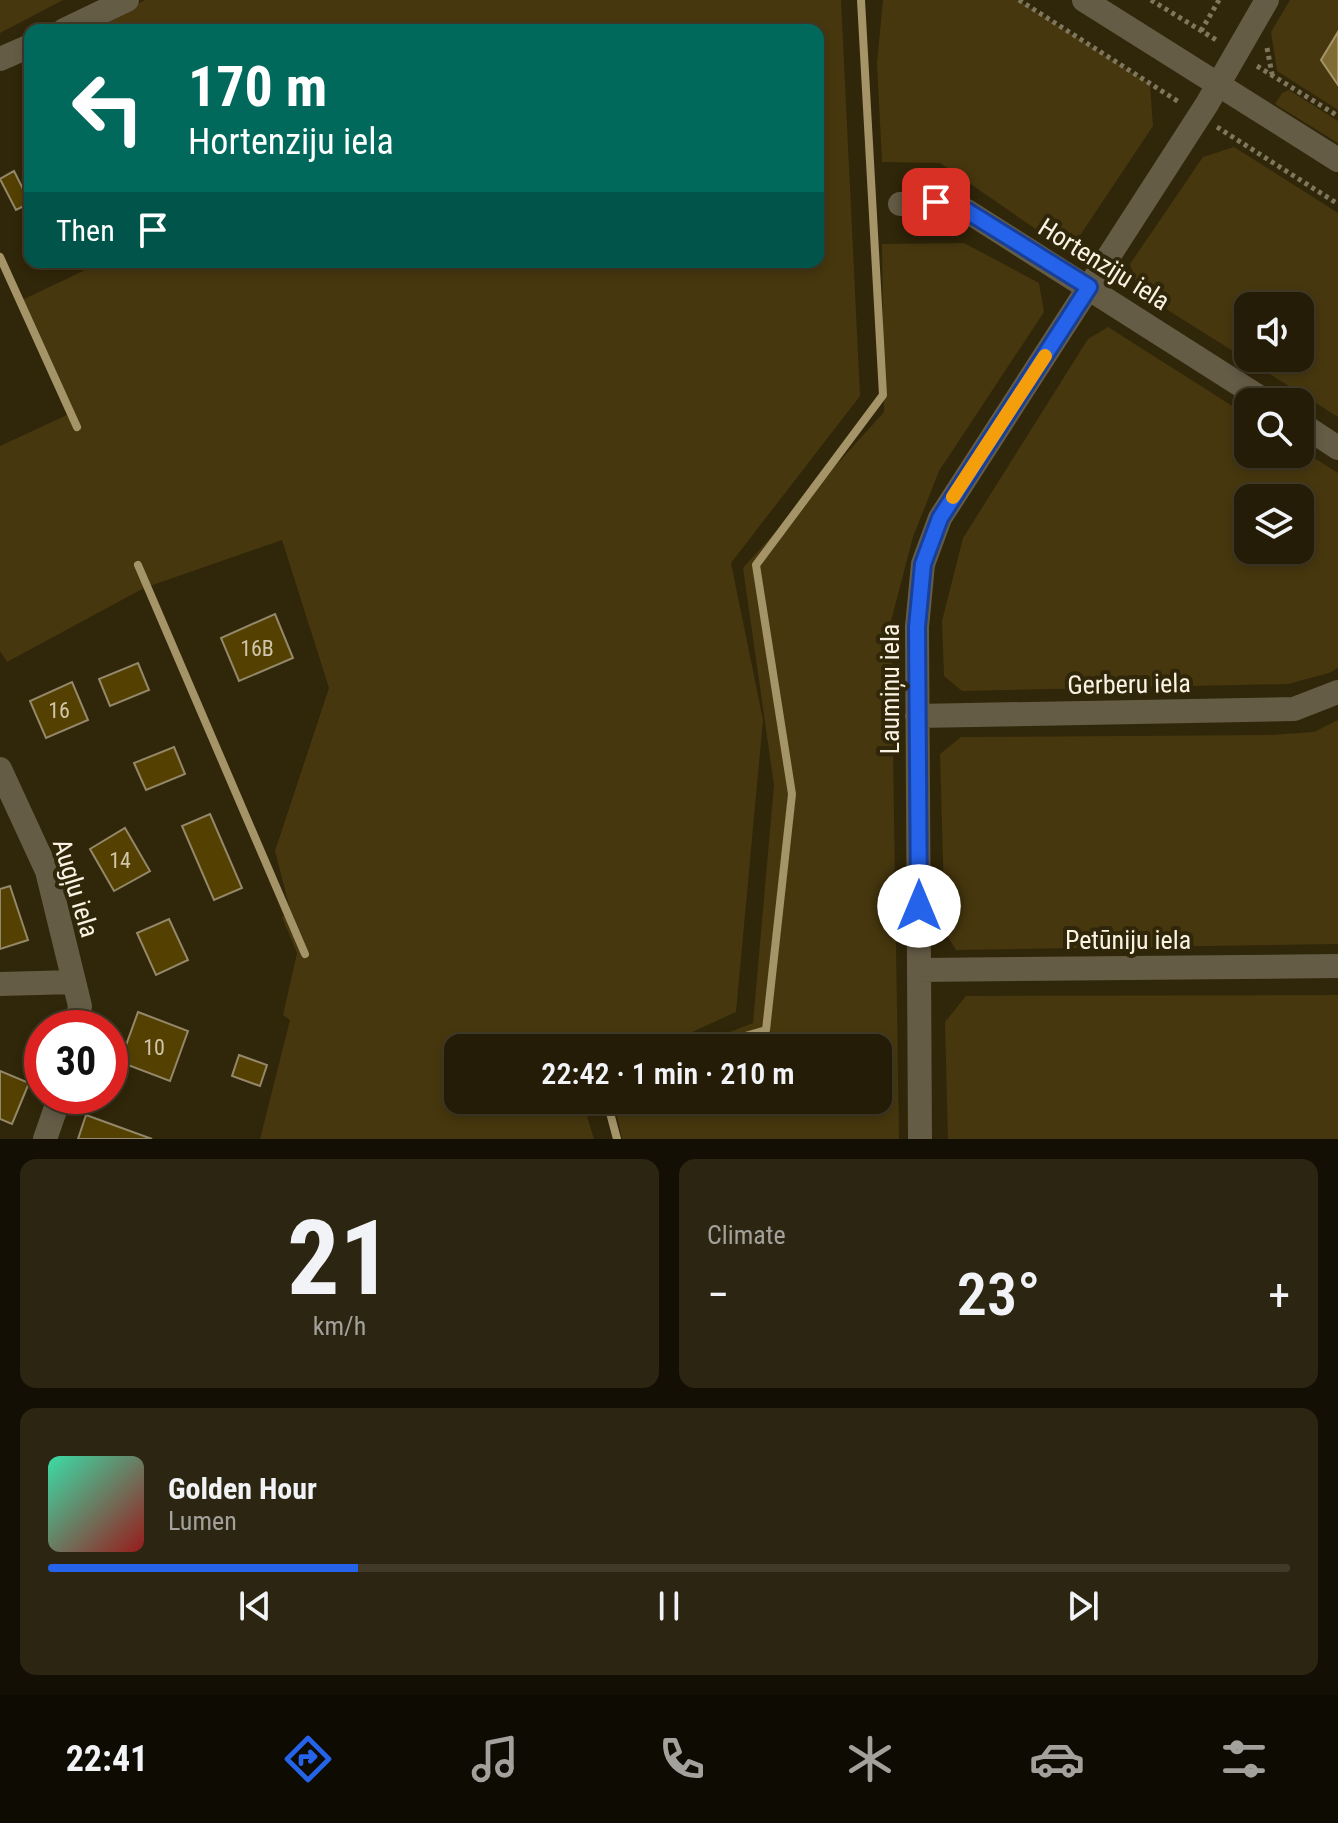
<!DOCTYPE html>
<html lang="en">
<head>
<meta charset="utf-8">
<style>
	body { margin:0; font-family:"Roboto Condensed",sans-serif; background:#2c2511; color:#f1f3f6; height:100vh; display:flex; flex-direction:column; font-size:30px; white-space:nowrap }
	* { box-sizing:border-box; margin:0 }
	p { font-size:26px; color:#a3a19b }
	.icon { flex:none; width:44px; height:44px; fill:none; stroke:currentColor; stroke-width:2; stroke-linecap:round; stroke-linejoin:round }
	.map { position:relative; height:1139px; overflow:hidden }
	.side { display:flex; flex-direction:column; gap:20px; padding:20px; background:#140f04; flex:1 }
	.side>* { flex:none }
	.banner { position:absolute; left:24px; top:24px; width:800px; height:244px; border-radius:16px; box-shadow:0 4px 12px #0003,0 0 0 2px #413a28; background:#00695c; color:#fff; overflow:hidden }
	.controls { position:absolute; left:1234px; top:292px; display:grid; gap:16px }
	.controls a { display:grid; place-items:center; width:80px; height:80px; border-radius:16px; background:#241c07; box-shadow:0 4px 12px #0003,0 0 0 2px #413a28; font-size:40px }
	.speed { position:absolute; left:24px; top:1010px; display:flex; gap:16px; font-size:40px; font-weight:700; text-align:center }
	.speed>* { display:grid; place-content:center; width:104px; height:104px; border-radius:50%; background:#241c07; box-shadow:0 4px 12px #0003,0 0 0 2px #413a28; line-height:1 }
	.speed .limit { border:12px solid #d22; background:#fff; color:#111 }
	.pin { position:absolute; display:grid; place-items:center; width:68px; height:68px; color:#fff; margin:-34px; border-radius:16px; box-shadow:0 4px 12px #0006 }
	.me { position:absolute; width:88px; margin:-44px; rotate:0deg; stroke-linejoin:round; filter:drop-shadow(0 0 6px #0008) }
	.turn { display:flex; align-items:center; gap:28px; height:168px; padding:0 32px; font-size:36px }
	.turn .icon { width:104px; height:104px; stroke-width:2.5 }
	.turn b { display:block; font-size:56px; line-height:68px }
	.then { display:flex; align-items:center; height:76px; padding:0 32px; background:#0003; gap:16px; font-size:30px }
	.big { font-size:60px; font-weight:600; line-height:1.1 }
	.side .widget { flex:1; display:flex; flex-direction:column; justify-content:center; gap:12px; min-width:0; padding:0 28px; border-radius:16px; background:#2c2511 }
	.side .dial { align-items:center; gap:0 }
	.dial b { font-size:104px; line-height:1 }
	.song { display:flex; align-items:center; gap:24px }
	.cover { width:96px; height:96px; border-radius:12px; background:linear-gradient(135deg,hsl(160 70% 55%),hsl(0 70% 35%)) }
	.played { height:8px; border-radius:4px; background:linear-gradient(90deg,#2563eb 25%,#413a28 25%) }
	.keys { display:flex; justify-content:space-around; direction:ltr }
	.heat { display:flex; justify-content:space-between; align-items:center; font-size:44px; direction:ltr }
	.side .tiles { flex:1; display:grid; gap:20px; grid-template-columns:1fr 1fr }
	.widget:last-child { grid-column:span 2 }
	.trip { position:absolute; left:444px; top:1034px; width:448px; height:80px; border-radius:16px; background:#241c07; box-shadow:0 4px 12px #0003,0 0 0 2px #413a28; font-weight:600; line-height:80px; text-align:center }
	.tabs { display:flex; height:128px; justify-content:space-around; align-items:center; background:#0e0b03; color:#a3a19b }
	.tabs .icon { width:56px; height:56px }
	.tabs .on { color:#2563eb }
	.tabs b { font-size:36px; color:#f1f3f6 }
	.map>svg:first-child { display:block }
	.green { fill:#46370e; fill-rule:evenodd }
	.water { fill:#806b34; stroke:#a59468; stroke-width:2 }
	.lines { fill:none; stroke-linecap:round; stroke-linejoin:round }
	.stream { stroke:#a59468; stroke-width:8 }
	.building { fill:#544000; stroke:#94886a; stroke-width:2 }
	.path { stroke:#7f765e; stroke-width:5; stroke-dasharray:4 4; stroke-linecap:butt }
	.street { stroke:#655c46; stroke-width:24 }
	.route-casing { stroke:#184099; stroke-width:20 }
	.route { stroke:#2563eb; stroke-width:14 }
	.slow { stroke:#f59e0b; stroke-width:14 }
	.labels { text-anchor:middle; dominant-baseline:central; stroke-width:8; stroke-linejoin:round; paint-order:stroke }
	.number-label { font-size:22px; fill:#d0c6aa }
	.street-label { font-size:26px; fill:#faf3e3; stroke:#302609 }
</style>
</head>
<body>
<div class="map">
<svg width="1338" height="1139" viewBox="0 0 1338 1139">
	<rect width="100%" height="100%" fill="#302609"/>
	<!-- green -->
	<path class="green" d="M0,0h63l-63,33z
		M145,0h696l19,396 -129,167 32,157 -27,292 -79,36h-199v52h127l-2,3 11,36h-334l30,-119 -7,-5 14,-62 -15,-36 9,-4 -16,-62 54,-163 -47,-148 -138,48 -137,74 -7,-11v-205l69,-32 -47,-114 80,-38h716v-232h-720l-1,-4z
		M883,0h135l132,84 3,42 -84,126 -129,-89 -58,-1 -5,-99z
		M1290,0h48v32l-17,28 17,25v25l-61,-39 -6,-39z
		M1289,90l49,31v22l-63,-39 7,-11z
		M1234,147l104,66v204l-199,-125 -9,-28 73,-107zM1248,306h52v52h-52z
		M964,243l75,40 5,29 -105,159 -26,66 -22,84 8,518h-277l-6,-27 2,-12h260v-52h-189l64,-25 21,-238 -31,-217 141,-156 -2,-168z
		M1108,327l140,89v38h52v-5l38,24v195l-9,5 -41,11 -326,7 -18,-15 -2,-55 21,-83 125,-199zM1248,498h52v52h-52z
		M1338,720v224l-382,6 -11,-18 -5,-178 21,-17 309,-2 44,-3z
		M1338,995v144h-390l-3,-117 21,-26z"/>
	<!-- water -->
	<path class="water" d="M1338,32v53l-17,-25z"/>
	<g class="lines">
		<!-- stream -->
		<path class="stream" d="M0,257l77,170
			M138,565l167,389
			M704,1048l62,-18 26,-236 -36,-229 127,-170 -22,-395
			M611,1100l-2,9 8,30"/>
	</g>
	<!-- building -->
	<path class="building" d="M14,171l16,32 -14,7 -16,-31z
		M275,614l18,44 -54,23 -18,-43z
		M138,663l11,27 -39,16 -11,-27z
		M72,682l16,38 -42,18 -16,-37z
		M174,747l11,27 -39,16 -12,-27z
		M210,814l32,74 -28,12 -32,-74z
		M125,828l25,43 -36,20 -24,-42z
		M10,886l18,54 -28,9v-60z
		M169,919l19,41 -32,15 -19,-42z
		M138,1012l50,19 -18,50 -50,-19z
		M239,1055l28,10 -7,21 -28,-10z
		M0,1071l29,12 -17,41 -12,-5z
		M86,1115l66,24h-74z"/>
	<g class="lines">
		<!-- path -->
		<path class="path" d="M1019,0l160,102
			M1151,0l67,41
			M1201,31l18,-31
			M1267,48l5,26
			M1257,66l81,50
			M1217,127l121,77"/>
		<!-- street -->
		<path class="street" d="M1084,0l254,160
			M64,30l63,-30
			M0,59l30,-13
			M900,204l36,-2 31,9 300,191
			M1300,423l38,25
			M917,716l377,-7 44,-17
			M0,769l47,102 33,135 -4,22
			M919,970l419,-4
			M0,984l74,-2
			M45,1139l15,-43
			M920,1139l-3,-512 6,-63 17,-46 267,-414 60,-104"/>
	</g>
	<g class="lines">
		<!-- route casing -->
		<g class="route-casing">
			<path id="route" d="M919,906l-2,-279 6,-63 17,-46 149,-231 -122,-76 -31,-9"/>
		</g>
		<!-- route -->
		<use href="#route" class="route"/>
		<!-- slow -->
		<path class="slow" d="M953,497l92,-141"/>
	</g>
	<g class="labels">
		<!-- number labels -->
		<g class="number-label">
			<text x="257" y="648">16B</text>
			<text x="59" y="710">16</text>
			<text x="120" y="860">14</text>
			<text x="154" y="1047">10</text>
		</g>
		<!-- street labels -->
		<g class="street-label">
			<text transform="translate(1104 264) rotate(32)">Hortenziju iela</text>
			<text transform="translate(1129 684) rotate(-1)">Gerberu iela</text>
			<text transform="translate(890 689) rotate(-90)">Laumiņu iela</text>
			<text transform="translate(76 888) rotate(73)">Augļu iela</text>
			<text x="1128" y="940">Petūniju iela</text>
		</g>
	</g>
</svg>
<div class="controls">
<a><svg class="icon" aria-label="sound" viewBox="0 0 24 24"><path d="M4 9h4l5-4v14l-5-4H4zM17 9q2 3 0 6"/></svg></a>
<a><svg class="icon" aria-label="search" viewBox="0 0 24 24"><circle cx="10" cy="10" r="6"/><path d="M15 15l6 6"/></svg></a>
<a><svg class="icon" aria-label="layers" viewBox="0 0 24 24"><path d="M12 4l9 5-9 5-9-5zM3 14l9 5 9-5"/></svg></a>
</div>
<div class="speed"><div class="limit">30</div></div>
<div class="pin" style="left:936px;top:202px;background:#d93025"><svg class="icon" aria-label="arrive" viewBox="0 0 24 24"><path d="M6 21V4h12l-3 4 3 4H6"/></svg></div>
<svg class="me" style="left:919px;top:906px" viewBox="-20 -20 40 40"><circle r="19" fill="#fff"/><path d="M0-13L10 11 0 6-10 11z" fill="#2563eb"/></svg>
<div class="trip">22:42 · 1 min · 210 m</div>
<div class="banner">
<div class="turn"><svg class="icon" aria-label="left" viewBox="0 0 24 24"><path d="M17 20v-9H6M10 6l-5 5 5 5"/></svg><div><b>170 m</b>Hortenziju iela</div></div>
<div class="then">Then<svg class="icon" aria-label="arrive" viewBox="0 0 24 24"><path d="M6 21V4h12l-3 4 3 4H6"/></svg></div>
</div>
</div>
<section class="side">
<div class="tiles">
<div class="widget dial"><b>21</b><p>km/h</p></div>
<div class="widget"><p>Climate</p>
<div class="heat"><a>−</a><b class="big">23°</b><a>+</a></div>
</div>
<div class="widget">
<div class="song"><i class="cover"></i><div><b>Golden Hour</b><p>Lumen</p></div></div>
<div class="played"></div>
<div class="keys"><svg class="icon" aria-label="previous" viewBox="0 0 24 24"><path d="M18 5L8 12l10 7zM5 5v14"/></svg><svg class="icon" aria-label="pause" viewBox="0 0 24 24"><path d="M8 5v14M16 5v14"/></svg><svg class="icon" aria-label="next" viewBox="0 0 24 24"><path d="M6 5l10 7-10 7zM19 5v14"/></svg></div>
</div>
</div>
</section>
<nav class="tabs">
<b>22:41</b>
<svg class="icon on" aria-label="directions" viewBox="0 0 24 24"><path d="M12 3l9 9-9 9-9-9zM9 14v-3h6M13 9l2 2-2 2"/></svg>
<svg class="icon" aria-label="music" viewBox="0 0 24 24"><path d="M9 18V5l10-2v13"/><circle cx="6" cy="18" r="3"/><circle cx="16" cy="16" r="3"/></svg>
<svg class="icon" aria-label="phone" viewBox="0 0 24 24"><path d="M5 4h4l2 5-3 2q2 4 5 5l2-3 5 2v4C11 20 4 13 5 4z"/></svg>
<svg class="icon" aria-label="climate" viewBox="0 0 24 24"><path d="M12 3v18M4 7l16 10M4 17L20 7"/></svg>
<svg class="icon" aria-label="car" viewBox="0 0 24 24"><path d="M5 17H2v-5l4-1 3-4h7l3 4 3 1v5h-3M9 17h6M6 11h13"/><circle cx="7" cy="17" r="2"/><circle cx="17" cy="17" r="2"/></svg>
<svg class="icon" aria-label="filters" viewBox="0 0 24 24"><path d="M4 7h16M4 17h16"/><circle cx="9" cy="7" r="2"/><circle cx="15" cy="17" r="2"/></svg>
</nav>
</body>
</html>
